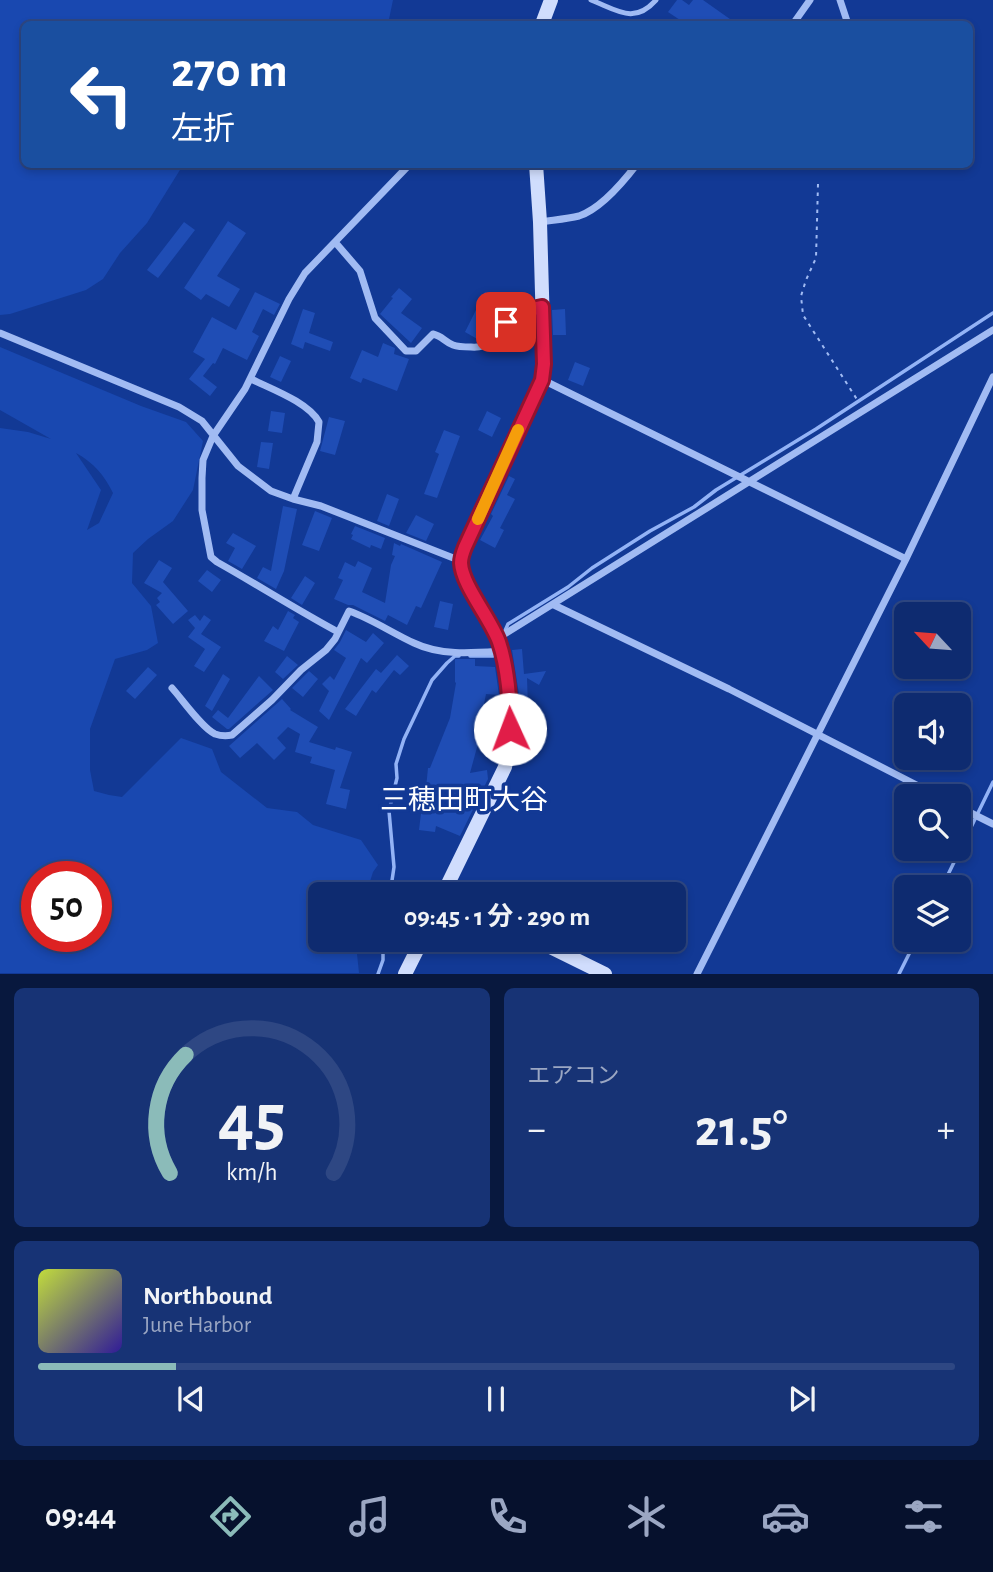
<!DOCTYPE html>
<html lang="ja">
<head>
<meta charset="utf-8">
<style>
	body { margin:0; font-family:"Alegreya Sans","Noto Sans JP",sans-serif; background:#173375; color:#f1f3f6; height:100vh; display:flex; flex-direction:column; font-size:26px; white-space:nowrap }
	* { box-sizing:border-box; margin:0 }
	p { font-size:23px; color:#9ba7c3 }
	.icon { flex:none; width:38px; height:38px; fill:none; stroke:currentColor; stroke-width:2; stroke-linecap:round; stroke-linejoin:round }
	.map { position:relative; height:974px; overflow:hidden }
	.sheet { display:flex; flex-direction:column; gap:14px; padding:14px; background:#08183e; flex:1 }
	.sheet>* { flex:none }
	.top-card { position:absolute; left:21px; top:21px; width:952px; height:147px; border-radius:10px; box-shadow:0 4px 10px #0003,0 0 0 2px #2e4783; background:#1a4fa0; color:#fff; overflow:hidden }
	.needle { width:46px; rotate:296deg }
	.controls { position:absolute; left:894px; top:602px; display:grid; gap:14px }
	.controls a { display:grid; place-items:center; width:77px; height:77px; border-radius:10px; background:#0e2b70; box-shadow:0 4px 10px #0003,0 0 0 2px #2e4783; font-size:35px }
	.speed { position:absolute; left:21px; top:861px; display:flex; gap:14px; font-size:35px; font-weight:700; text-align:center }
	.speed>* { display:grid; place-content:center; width:91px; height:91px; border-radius:50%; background:#0e2b70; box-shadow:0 4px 10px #0003,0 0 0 2px #2e4783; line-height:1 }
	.speed .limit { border:10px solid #d22; background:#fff; color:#111 }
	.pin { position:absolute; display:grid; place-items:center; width:60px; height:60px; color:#fff; margin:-30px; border-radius:14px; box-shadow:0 4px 10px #0006 }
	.me { position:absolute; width:77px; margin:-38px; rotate:358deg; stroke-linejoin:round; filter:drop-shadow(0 0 5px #0008) }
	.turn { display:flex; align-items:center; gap:24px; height:147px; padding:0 35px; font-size:32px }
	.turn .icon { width:91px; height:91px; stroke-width:2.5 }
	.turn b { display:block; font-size:49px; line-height:60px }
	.big { font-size:52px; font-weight:700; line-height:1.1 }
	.sheet .card { flex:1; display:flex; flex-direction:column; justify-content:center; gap:10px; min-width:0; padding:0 24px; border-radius:10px; background:#173375 }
	.sheet .dial { align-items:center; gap:0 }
	.dial svg { height:182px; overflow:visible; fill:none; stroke:#2e4783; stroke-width:7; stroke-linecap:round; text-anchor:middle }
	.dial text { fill:#f1f3f6; stroke:none }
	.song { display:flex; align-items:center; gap:21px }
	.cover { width:84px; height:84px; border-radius:10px; background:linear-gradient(135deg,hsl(70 70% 55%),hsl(250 70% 35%)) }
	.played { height:7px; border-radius:4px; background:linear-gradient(90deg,#8bbbb9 15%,#2e4783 15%) }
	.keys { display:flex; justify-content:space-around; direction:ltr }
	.heat { display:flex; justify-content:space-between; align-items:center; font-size:38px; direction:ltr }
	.sheet .tiles { flex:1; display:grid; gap:14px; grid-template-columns:1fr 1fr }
	.card:last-child { grid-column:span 2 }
	.trip { position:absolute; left:308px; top:882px; width:378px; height:70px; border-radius:10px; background:#0e2b70; box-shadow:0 4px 10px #0003,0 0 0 2px #2e4783; font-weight:700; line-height:70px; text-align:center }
	.menu { display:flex; height:112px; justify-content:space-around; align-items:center; background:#06112d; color:#9ba7c3 }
	.menu .icon { width:49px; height:49px }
	.menu .on { color:#8bbbb9 }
	.menu b { font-size:32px; color:#f1f3f6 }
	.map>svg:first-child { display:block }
	.green { fill:#1948b0; fill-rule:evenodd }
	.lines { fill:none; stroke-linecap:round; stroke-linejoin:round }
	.stream { stroke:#93b3f6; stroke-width:3.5 }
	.building { fill:#1f4db5 }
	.path { stroke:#a1bbf3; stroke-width:2; stroke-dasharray:3.5 5; stroke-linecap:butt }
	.lane { stroke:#a1bbf3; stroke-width:5 }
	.street { stroke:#a1bbf3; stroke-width:7 }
	.secondary { stroke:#d0ddfd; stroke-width:14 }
	.route-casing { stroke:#92132f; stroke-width:18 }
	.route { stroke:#e11d48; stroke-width:12 }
	.slow { stroke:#f59e0b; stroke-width:12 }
	.labels { text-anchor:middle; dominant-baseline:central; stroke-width:7; stroke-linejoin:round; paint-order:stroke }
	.quarter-label { font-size:28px; fill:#fff; stroke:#123995 }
</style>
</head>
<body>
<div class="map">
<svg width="993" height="974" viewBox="0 0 993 974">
	<rect width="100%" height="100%" fill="#123995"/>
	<!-- green -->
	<path class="green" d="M0,0h393l-5,24h-364v140l159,1 -36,58 -27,30 -17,26 -17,11 -76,24 -10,1z
		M0,347l141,59 45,16 17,19 -10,49 -20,31 -25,18 -15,14 -1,30 19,23 7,37 -11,7 -32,9 -25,70v41l4,21 15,4 13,2 59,-59 31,11 9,23 46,36 30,4 16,13 48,15 17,25 -5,7 -7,22h-46v46h39l-2,14 2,19h-359v-545l28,4 23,7 -51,-29zM76,453c18,10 28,22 37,40l-14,30 -12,7 14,-40zM37,877h59v59h-59z"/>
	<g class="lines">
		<!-- stream -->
		<path class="stream" d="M504,633l4,-9 60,-37 24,-19 58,-37 44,-24 22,-17 100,-61 177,-116
			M470,656h23l2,-4
			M942,887l51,-105
			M390,894l4,-27 -5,-56 8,-33 -1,-14 8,-25 28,-59 15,-17 8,-7h4
			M378,974l5,-14v-20
			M899,974l17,-34"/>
	</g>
	<!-- building -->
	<path class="building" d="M677,0h5l7,5 4,-5h10l34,24h-51l-18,-12z
		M228,221l18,12 -29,43 23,13 -11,18 -23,-13 -5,6 -17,-12z
		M184,222l11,8 -37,48 -11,-8z
		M399,288l13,11 -11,14 21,15 -11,15 -31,-29 13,-16 -2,-1z
		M255,292l25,12 -6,11 -11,-6 -11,23 7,4 -12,24 -24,-12 -8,16 -2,-1 -10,13 14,11 -7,9 -21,-17 16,-20 -12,-7 19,-35 24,13z
		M485,292l14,9 -12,19h2l-10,20 -14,-8 12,-24 -1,-1z
		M303,309l12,4 -6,20 24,9 -3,9 -25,-9 -2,7 -12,-5z
		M565,309l1,26h-13l-1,-25z
		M383,343l12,5 -1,6 15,5 -12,32 -34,-13 -2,5 -11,-5 12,-28 16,7z
		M280,356l11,5 -10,21 -11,-5z
		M575,362l15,6 -7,18 -15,-6z
		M271,411l14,2 -3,20 -14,-2z
		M487,411l14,7 -9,19 -14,-7z
		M329,417l16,4 -10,34 -15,-4z
		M444,430l16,6 -23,62 -13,-4 15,-40 -4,-2z
		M261,442l12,1 -4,26 -12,-2z
		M509,476l6,3 -8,16 8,4 -15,29 4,2 -9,18 -15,-8 13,-24 -2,-2z
		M387,494l12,5 -10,27 -12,-5z
		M283,506l14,3 -13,62 -8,18 -19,-11 6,-11 8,4z
		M315,511l17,7 -13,33 -17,-6z
		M416,515l18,9 -8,17 -20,-8z
		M355,526l30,12 -4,11 -10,-4 -1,3 -19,-9 2,-4 -2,-1z
		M233,533l23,13 -14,23 -14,-8 7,-13 -9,-5z
		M394,543l6,3 1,-2 41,18 -21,46 -5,-2 -9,19 -19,-10 -3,6 -32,-16h-5l-14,-6 9,-19 -5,-2 7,-16 10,5 3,-6 14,7 -10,24 23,11 6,-38 4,-9 -3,-1z
		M159,560l13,8 -9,14 25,29 -15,13 -17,-19 4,-3 -3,-4 5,-5 -18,-10z
		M207,570l14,10 -9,12 -14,-11z
		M305,576l10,7 -13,22 -11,-7z
		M440,601l13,3 -5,26 -14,-3z
		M288,611l7,4 -2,3 6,4 -15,29 -20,-10 9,-15 5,4z
		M195,615l5,6 4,-6 7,5 -10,14 20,13 -17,25 -10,-6 11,-17 -17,-12 7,-9 -7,-8z
		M346,630l20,12 7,-9 11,10 -17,20 -6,-5 -32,62 -10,-9 10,-20 -7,-7 8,-8 4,4 12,-22 -12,-8 6,-8z
		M522,649l2,25 22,-3 -7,14 -12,-7 1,28 -3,1 -1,23 -4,-1 1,-22 -9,-57z
		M397,655l12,11 -9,9 -6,-5 -18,23 -4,-3 -16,26 -11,-7 31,-40 5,4z
		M287,656l11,9 -15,14 -8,-7z
		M455,659h20v7l20,1 4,28 -13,-1 -4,20 19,2 -1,14 -14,-1 -3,13 -4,-2 -9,33 17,-3 1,9 -28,57 -24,-10 -1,6 -16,-2 3,-25 25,3 4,-17 -25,-3 2,-20h2l20,-50 6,-35 -1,-1z
		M148,667l9,8 -22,24 -9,-8z
		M309,671l9,8 -15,18 -11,-9z
		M223,674l7,5 -18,32 -7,-5z
		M259,676l14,14 -44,39h-2l-15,-12 6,-7 10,8z
		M282,699l9,10 -1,1 28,17 -9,15 26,8 1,-3 16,5 -12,36 10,2 -4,19 -20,-5 9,-34 -25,-7 2,-6 -17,-5 5,-18 -12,-7 -11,11 9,10 -12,12 -17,-17 -17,15 -11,-12z"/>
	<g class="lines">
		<!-- path -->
		<path class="path" d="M818,184l-2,74 -10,22 -5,16 2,19 55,86"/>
		<!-- lane -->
		<path class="lane" d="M591,0c26,10 43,25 65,0"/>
		<!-- street -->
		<path class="street" d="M840,0l8,24
			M793,24l17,-24
			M540,222c13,-2 27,-3 39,-6 21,-7 45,-35 58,-52
			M335,242l25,29 15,47 31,33h10l17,-17c9,2 12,8 20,11 5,2 12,2 18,2 26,2 27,-18 42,-34l29,-6
			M0,333l179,74 23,14 36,45 33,25 22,8 28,7 140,55
			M251,379c20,10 57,23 68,43l-2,20 -24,57
			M543,380l363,179
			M554,605l175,84 209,107
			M338,632c-41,-22 -80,-47 -121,-70l-6,-5 -9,-47v-32l1,-18 10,-24 32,-47 44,-90 16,-26 105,-109
			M498,638l495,-308
			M172,688c10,11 30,40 43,46 6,2 12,2 17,1l40,-35 29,-30 25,-20 9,-11 14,-28c23,8 43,22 65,32 27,13 59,10 88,8
			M959,807l34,17
			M697,974l209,-415 87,-182"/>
		<!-- secondary -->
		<path class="secondary" d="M542,24l9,-24
			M443,894l62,-127 4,-18 2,-41 -9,-57 -4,-12 -33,-62 -4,-16 4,-14 78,-167 1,-16 -4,-142 -4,-58
			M536,940l69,34
			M405,974l17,-34"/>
	</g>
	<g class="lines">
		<!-- route casing -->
		<g class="route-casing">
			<path id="route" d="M506,322l7,-9 29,-6 2,57 -2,16 -77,167c-2,5 -4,11 -4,16 1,22 30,56 38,79 8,24 12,61 11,87"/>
		</g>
		<!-- route -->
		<use href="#route" class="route"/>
		<!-- slow -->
		<path class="slow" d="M478,519l40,-89"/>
	</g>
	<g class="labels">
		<!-- quarter labels -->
		<g class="quarter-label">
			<text x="464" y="801">三穂田町大谷</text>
		</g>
	</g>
</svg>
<div class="controls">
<a><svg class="needle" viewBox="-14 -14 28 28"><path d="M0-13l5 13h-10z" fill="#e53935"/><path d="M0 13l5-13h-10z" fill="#9ba7c3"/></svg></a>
<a><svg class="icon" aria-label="sound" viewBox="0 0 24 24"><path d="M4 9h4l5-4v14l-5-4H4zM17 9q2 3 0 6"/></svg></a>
<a><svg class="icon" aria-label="search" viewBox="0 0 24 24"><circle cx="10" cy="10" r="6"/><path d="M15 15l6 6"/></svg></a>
<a><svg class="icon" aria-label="layers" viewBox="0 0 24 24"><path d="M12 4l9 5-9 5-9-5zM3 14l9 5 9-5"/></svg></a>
</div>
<div class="speed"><div class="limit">50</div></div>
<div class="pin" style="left:506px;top:322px;background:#d93025"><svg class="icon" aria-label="arrive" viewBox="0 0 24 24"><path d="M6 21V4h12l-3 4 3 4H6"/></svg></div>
<svg class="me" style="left:510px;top:729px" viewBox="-20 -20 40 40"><circle r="19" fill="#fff"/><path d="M0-13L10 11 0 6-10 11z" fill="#e11d48"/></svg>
<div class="trip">09:45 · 1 分 · 290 m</div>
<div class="top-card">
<div class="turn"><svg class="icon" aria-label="left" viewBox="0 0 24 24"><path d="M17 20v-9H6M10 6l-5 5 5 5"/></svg><div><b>270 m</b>左折</div></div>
</div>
</div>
<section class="sheet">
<div class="tiles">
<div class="card dial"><svg viewBox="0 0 100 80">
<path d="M14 69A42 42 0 1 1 86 69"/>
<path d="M14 69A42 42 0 0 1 21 17" stroke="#8bbbb9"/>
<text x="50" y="56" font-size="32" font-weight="700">45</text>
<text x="50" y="72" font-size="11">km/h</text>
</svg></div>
<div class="card"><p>エアコン</p>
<div class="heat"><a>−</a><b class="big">21.5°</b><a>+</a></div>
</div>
<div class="card">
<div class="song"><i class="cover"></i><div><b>Northbound</b><p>June Harbor</p></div></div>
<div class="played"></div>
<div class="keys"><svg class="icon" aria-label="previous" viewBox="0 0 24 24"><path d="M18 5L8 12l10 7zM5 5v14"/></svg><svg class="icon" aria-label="pause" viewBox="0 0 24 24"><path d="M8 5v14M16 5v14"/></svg><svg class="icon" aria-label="next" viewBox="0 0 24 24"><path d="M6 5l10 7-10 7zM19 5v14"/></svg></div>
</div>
</div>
</section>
<nav class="menu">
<b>09:44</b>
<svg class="icon on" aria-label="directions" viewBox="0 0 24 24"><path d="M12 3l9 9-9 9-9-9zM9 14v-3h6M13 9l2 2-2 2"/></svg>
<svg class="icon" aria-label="music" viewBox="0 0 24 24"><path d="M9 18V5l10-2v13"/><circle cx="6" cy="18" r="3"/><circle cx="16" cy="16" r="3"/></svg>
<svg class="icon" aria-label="phone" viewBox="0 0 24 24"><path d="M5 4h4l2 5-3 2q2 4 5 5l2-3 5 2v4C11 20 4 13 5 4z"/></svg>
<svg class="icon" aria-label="climate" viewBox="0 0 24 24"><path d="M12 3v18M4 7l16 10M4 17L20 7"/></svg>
<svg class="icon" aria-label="car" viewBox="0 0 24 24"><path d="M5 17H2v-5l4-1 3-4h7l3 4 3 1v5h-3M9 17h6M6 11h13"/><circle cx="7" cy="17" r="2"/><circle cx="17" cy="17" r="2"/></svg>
<svg class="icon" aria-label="filters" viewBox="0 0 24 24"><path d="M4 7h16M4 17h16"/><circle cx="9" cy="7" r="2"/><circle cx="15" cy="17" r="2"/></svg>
</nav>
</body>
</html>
